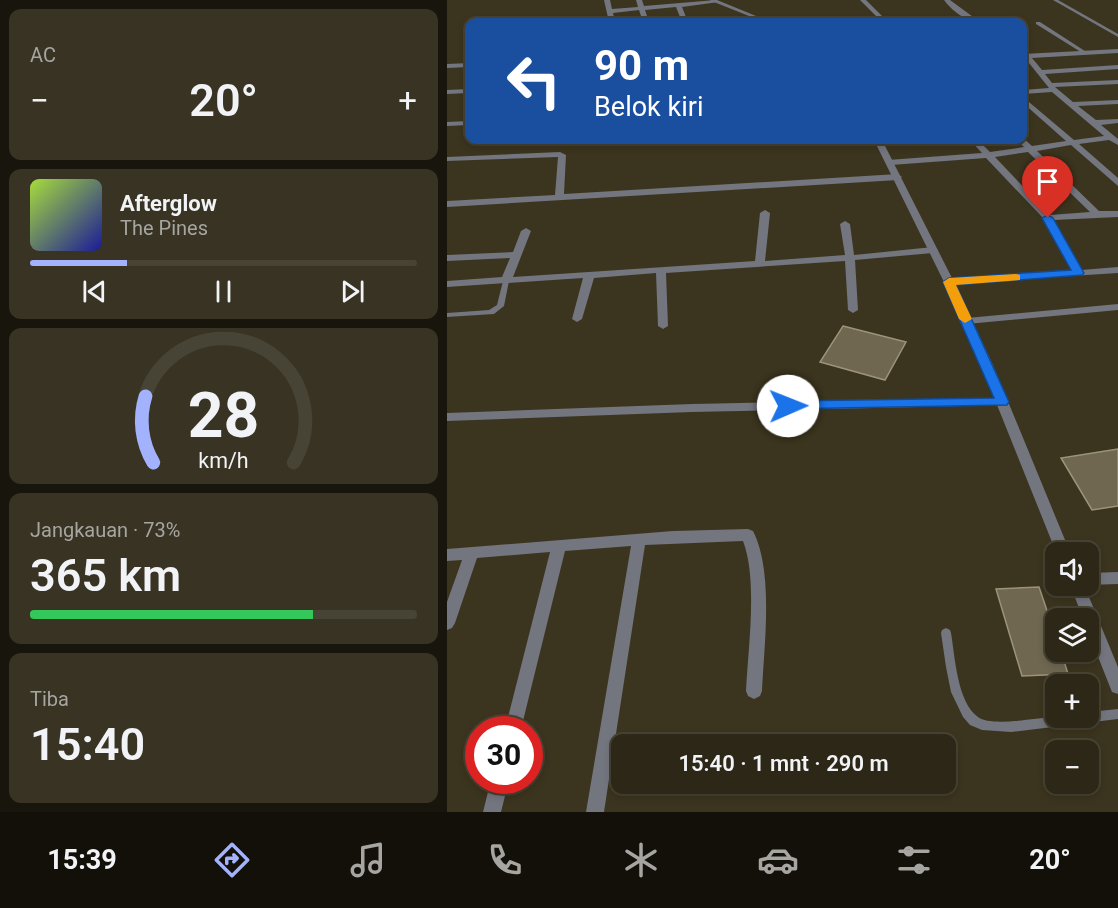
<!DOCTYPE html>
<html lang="id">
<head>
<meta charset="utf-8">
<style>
	body { margin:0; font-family:Roboto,sans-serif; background:#383323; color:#f1f3f6; height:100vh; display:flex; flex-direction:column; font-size:22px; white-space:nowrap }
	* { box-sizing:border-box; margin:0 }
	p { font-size:20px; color:#a6a5a1 }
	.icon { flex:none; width:33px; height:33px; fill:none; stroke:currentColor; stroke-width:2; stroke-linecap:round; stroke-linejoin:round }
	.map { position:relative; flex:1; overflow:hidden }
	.drawer { display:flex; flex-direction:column; gap:9px; padding:9px; background:#18150c; width:447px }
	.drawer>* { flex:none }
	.guide { position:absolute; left:18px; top:18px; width:562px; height:126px; border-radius:12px; box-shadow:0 3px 9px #0003,0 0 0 2px #484435; background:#1a4fa0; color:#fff; overflow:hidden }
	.buttons { position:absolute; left:598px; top:542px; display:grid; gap:12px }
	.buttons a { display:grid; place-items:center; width:54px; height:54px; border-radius:12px; background:#2c2716; box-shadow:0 3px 9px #0003,0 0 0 2px #484435; font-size:30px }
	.speed { position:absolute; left:18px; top:716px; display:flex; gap:12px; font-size:30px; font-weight:700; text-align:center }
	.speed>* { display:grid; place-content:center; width:78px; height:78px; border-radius:50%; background:#2c2716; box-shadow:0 3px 9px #0003,0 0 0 2px #484435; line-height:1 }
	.speed .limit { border:9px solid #d22; background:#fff; color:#111 }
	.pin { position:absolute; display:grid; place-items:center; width:51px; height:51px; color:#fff; margin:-62px -26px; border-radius:50% 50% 50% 0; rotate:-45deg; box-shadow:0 0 6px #0007 }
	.pin .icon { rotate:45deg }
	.me { position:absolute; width:66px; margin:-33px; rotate:89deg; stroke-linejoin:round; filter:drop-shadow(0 0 4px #0008) }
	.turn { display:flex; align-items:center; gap:21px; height:126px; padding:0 30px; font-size:27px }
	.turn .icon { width:78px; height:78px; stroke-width:2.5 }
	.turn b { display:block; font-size:42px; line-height:51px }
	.big { font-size:45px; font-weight:600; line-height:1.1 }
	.drawer .card { flex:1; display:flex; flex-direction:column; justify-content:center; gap:9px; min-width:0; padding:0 21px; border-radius:12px; background:#383323 }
	.drawer .dial { align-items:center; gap:0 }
	.dial svg { height:156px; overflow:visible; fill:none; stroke:#484435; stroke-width:7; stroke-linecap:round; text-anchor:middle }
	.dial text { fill:#f1f3f6; stroke:none }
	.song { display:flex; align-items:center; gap:18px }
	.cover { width:72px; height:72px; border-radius:9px; background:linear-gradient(135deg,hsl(80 70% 55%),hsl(240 70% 35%)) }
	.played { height:6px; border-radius:3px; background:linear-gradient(90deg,#a2b2fd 25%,#484435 25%) }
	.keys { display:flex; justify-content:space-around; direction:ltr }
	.heat { display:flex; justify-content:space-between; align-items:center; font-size:33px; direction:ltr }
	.charge { height:9px; border-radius:4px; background:linear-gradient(90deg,#34c759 73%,#484435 0) }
	.trip { position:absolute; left:164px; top:734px; width:345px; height:60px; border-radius:12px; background:#2c2716; box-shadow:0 3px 9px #0003,0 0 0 2px #484435; font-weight:600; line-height:60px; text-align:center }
	.menu { display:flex; height:96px; justify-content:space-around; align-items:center; background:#121009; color:#a6a5a1 }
	.menu .icon { width:42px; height:42px }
	.menu .active { color:#a2b2fd }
	.menu b { font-size:27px; color:#f1f3f6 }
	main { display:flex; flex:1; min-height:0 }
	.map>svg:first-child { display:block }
	.building { fill:#6f6750; stroke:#9c937b; stroke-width:1.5 }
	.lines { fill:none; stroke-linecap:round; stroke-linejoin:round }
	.service { fill:#73757f; fill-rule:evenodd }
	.minor { fill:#73757f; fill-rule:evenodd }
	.tertiary { fill:#73757f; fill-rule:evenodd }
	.route { fill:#1a73e8; stroke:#114b97; stroke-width:1.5 }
	.slow { fill:#f59e0b }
</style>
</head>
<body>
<main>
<section class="drawer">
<div class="card"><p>AC</p>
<div class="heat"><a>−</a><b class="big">20°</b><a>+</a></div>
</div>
<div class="card">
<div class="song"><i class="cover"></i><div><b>Afterglow</b><p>The Pines</p></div></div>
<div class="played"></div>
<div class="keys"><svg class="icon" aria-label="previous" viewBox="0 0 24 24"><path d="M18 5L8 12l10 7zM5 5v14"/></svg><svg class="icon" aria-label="pause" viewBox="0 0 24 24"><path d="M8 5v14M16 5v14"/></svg><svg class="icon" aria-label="next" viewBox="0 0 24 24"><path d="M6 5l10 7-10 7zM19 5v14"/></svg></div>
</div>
<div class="card dial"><svg viewBox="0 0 100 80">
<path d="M14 69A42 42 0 1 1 86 69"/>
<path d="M14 69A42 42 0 0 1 10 35" stroke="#a2b2fd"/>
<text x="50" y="56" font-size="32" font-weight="700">28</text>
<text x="50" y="72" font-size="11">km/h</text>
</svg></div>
<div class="card"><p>Jangkauan · 73%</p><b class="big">365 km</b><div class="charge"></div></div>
<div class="card"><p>Tiba</p><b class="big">15:40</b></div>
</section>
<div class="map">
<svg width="671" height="812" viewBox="0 0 671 812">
	<rect width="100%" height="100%" fill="#3b341e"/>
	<!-- building -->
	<path class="building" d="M396,326l63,16 -21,38 -65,-18z
		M671,449v57l-26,4 -31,-52z
		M592,587l17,50v14h5l7,23 -46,2 -26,-87z"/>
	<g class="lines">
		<!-- service -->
		<path class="service" d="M606,0h5l60,34v3z
			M589,22h4l48,31 -4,1 -48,-30z
			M59,279l3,2 -5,25 -10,8 -47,3v-4l42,-3 8,-5 6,-24z
			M499,628l4,2 1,3c4,23 6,69 27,84 13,10 57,1 74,0 11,-1 25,0 37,0v-5l29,-3v10l-107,13 -29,-2 -12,-5 -7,-8 -12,-25 -5,-25 -5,-34 1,-3z"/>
		<!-- minor -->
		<path class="minor" d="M157,0h6l2,9 26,-2 -2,-7h6l2,6 72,-6 3,2 -37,5 6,15h-6l-6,-15 -31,3 4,12h-6l-4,-12 -26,3 2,9h-6z
			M413,0h6l22,22h-6z
			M497,0h6l30,22c-12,1 -29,-12 -36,-22z
			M671,49v4l-86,5 10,12 76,-5v4l-73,5 7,9 66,-3v4l-63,3 18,15 45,-2v4l-40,2 18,14 22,-1v4l-17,2 17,14v6l-9,-5 -30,4 39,34v8l-47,-41 -34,6 62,60h19v6l-64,3 27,50 37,-3v6l-173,11v-4l4,-1 123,-9 -28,-51 -58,-61 -95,7 -3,-1v-4l94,-7 -12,-13h8l12,12 34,-5 -7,-7 6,-2 9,8 34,-5 -43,-38v-6l51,43 30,-4 -52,-44 -29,2v-4l26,-2 -24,-30h-2v-4zM581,152l62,60 -40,3 -55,-58z
			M22,63v4l-22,1v-4z
			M22,89v4l-22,1v-4z
			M22,121v4l-22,1v-4z
			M113,152l6,3 -2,39 334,-20 4,3 -4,3 -451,27v-6l108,-6 3,-38 -111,4v-4z
			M318,210l5,3 -5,48 80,-6 -5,-31 5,-3 5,3 4,31 79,-8 5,3 -5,3 -78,7 3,50 -5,3 -5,-3 -3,-49 -179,12 2,53 -5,3 -5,-3 -2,-53 -62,5 -12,41 -5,3 -5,-3 11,-41 -136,9v-6l55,-4 8,-19 -63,3v-6l66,-3 8,-21 5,-3 5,3 -18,46 242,-16 5,-48z
			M671,304v6l-151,14 -5,-3 5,-3z
			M555,398l6,4 -2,3 -314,7 -245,9v-8l245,-9z
			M301,529l5,2c21,41 11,115 9,160l-2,5 -6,3 -6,-3 -2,-5c2,-43 12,-111 -3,-150l-98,4 -41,267h-18l45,-266 -66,5 -44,178h-16l45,-177 -73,6 -22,65 -3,5 -5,2v-28l15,-42 -15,1v-12l226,-18z
			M671,572v12l-29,1v-12z
			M44,780h18l-8,32h-18z"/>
		<!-- tertiary -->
		<path class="tertiary" d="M262,0h8l54,22h-7z
			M427,140h8l72,142 39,83 77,187h-14l-75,-187 -37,-83z
			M623,585h14l34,82v27l-6,-2 -2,-5 -21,-53v-16h-6z"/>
	</g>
	<!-- route -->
	<path class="route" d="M601,215l5,3 31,55 -2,2 -126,10 53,117 -2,3 -224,4 -2,-3 2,-3 5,-2 206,-3 -51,-116 6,-4 122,-8 -29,-52z"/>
	<!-- slow -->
	<path class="slow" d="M569,274l4,1v5l-64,5 16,34 -7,4 -6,-4 -16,-37 6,-4z"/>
</svg>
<div class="buttons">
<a><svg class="icon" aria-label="sound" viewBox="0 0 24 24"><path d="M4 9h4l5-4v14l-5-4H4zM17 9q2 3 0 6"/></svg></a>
<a><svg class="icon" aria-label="layers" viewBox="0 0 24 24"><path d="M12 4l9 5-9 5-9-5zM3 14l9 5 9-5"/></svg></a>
<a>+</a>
<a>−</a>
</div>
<div class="speed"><div class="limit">30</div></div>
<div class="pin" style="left:601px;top:218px;background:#d93025"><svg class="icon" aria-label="arrive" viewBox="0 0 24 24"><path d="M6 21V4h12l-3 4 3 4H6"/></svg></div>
<svg class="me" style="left:341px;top:406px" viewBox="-20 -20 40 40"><circle r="19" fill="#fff"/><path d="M0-13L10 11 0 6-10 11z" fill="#1a73e8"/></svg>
<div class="trip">15:40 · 1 mnt · 290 m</div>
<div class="guide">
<div class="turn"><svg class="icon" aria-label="left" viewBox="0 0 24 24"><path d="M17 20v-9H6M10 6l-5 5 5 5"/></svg><div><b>90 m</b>Belok kiri</div></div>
</div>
</div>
</main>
<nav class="menu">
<b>15:39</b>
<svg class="icon active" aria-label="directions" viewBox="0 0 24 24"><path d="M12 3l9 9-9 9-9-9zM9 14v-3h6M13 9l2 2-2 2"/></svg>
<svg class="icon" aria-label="music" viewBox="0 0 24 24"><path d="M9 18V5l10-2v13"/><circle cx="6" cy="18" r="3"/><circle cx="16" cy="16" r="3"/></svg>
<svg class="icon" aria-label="phone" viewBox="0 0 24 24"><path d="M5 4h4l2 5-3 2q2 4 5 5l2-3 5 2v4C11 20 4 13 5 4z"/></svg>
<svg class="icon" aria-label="climate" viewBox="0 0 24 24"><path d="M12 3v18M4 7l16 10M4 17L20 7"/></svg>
<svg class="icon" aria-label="car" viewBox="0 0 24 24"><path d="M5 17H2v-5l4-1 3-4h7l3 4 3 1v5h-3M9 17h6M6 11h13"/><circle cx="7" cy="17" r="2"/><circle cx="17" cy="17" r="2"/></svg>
<svg class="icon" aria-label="filters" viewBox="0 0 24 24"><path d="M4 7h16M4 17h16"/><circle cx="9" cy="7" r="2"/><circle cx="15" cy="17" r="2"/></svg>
<b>20°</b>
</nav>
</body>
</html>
